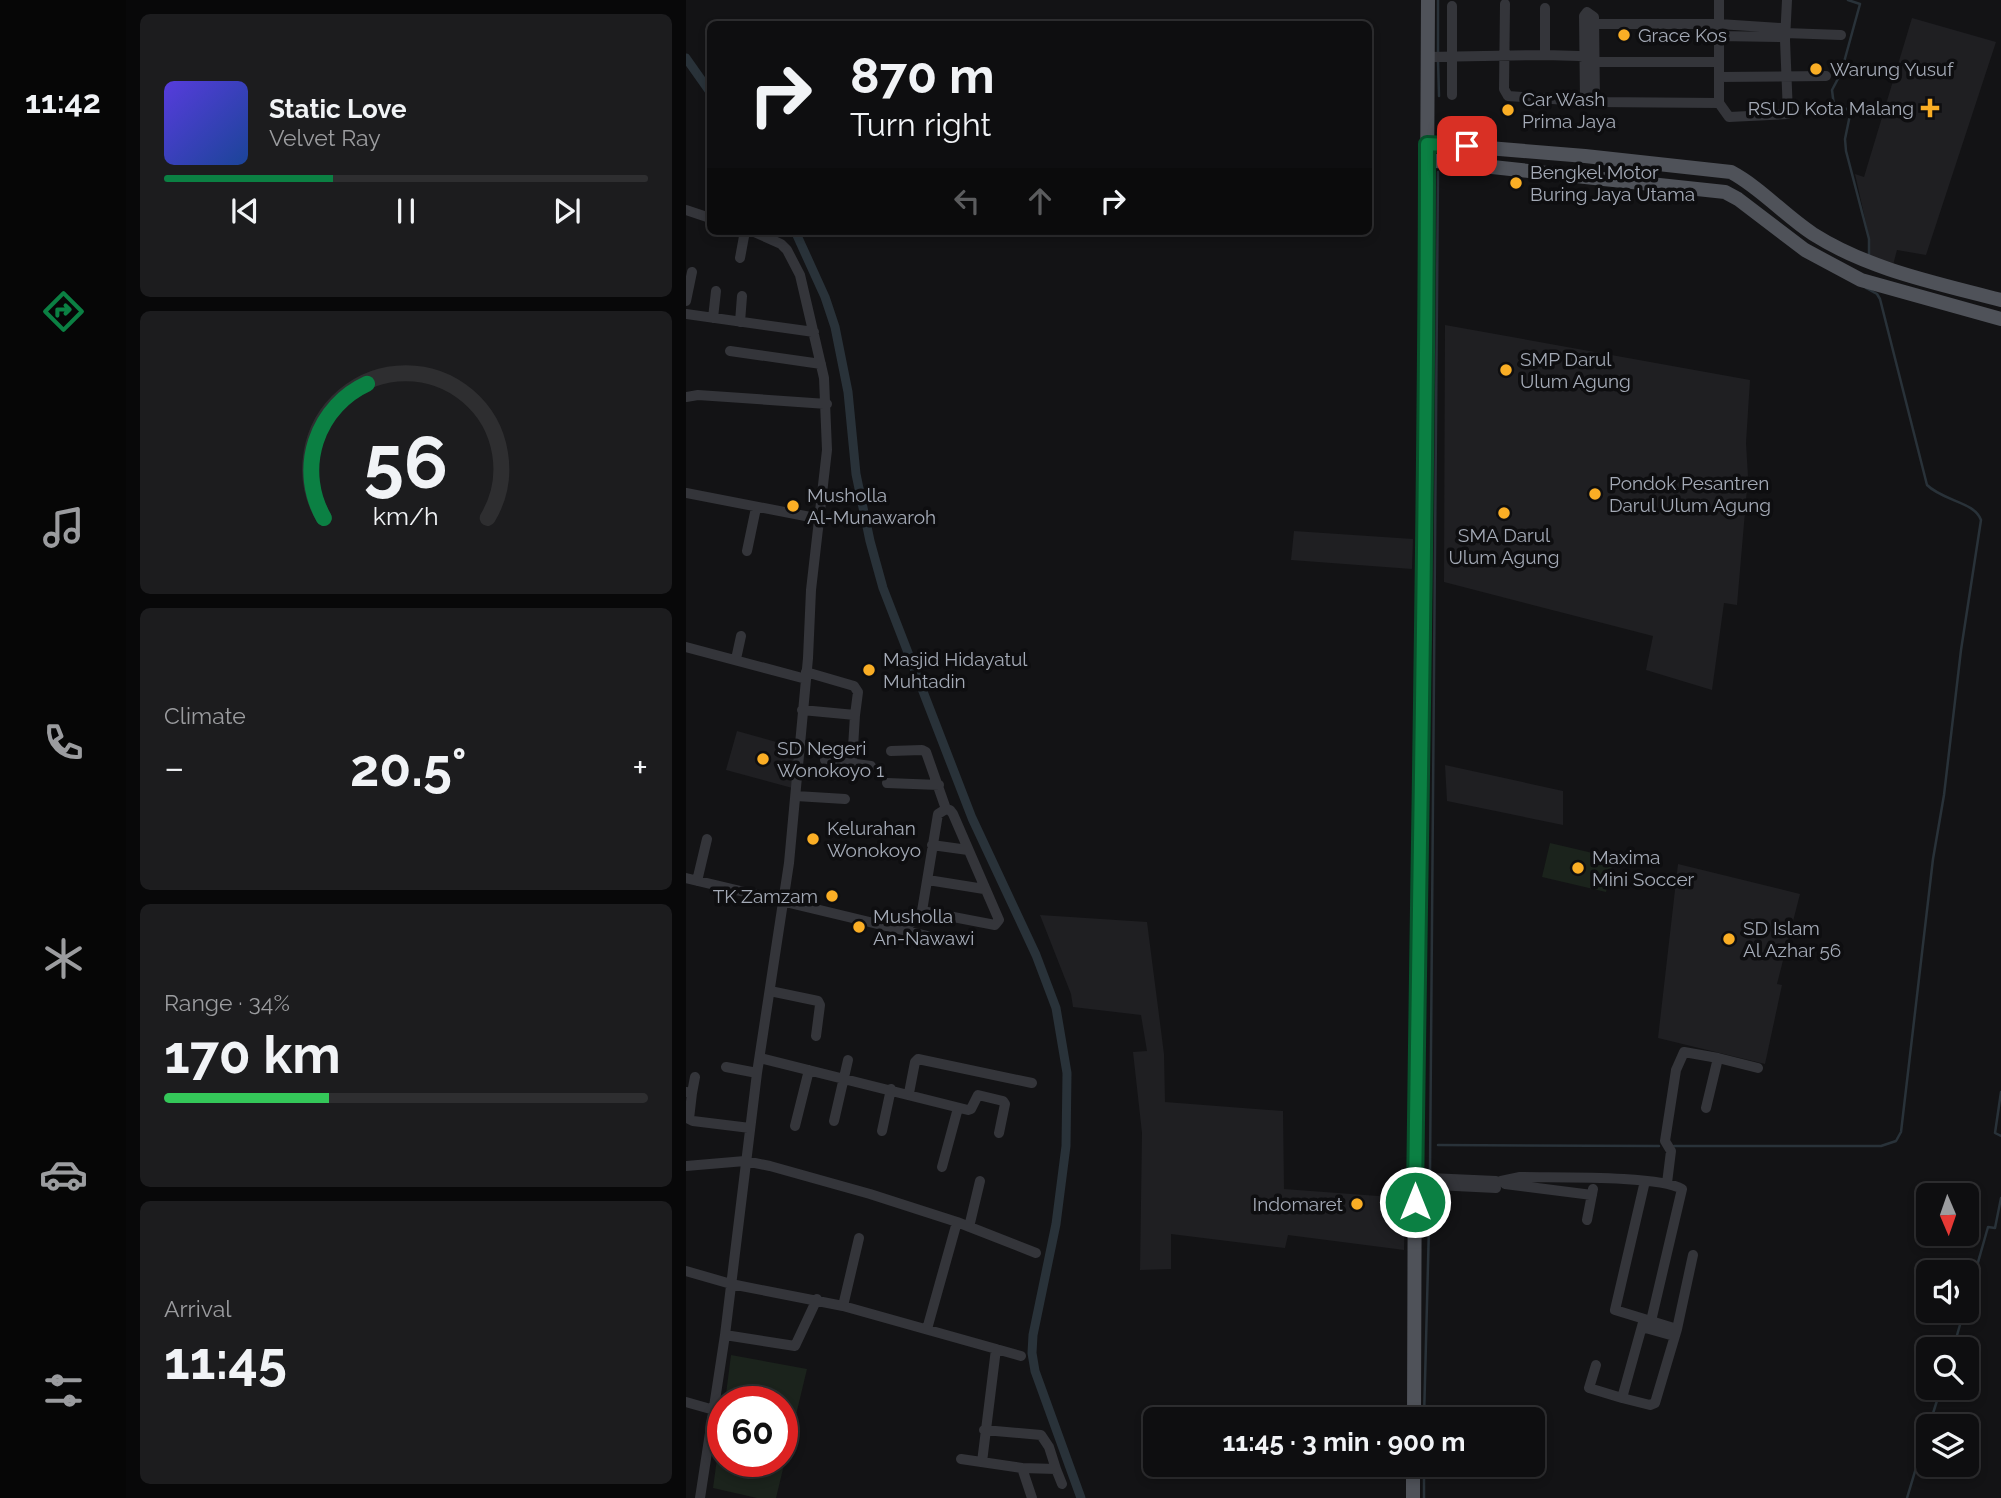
<!DOCTYPE html>
<html lang="en">
<head>
<meta charset="utf-8">
<style>
	body { margin:0; font-family:Raleway,sans-serif; background:#1c1c1e; color:#f1f3f6; height:100vh; display:flex; flex-direction:column; font-size:26px; white-space:nowrap }
	* { box-sizing:border-box; margin:0 }
	p { font-size:23px; color:#9b9c9f }
	.icon { flex:none; width:38px; height:38px; fill:none; stroke:currentColor; stroke-width:2; stroke-linecap:round; stroke-linejoin:round }
	.map { position:relative; flex:1; overflow:hidden }
	.panel { display:flex; flex-direction:column; gap:14px; padding:14px; background:#080809; width:560px }
	.panel>* { flex:none }
	.top-card { position:absolute; left:21px; top:21px; width:665px; height:214px; border-radius:10px; box-shadow:0 4px 10px #0003,0 0 0 2px #2e2e30; background:#0e0e10; color:#f1f3f6; overflow:hidden }
	.needle { width:46px; rotate:178deg }
	.controls { position:absolute; left:1230px; top:1183px; display:grid; gap:14px }
	.controls a { display:grid; place-items:center; width:63px; height:63px; border-radius:10px; background:#0e0e10; box-shadow:0 4px 10px #0003,0 0 0 2px #2e2e30; font-size:35px }
	.speed { position:absolute; left:21px; top:1386px; display:flex; gap:14px; font-size:35px; font-weight:700; text-align:center }
	.speed>* { display:grid; place-content:center; width:91px; height:91px; border-radius:50%; background:#0e0e10; box-shadow:0 4px 10px #0003,0 0 0 2px #2e2e30; line-height:1 }
	.speed .limit { border:10px solid #d22; background:#fff; color:#111 }
	.pin { position:absolute; display:grid; place-items:center; width:60px; height:60px; color:#fff; margin:-30px; border-radius:14px; box-shadow:0 4px 10px #0006 }
	.me { position:absolute; width:77px; margin:-38px; rotate:0deg; stroke-linejoin:round; filter:drop-shadow(0 0 5px #0008) }
	.turn { display:flex; align-items:center; gap:24px; height:147px; padding:0 28px; font-size:32px }
	.turn .icon { width:91px; height:91px; stroke-width:2.5 }
	.turn b { display:block; font-size:49px; line-height:60px }
	.lanes { display:flex; align-items:center; height:66px; padding:0 28px; background:#0003; justify-content:center; gap:35px; direction:ltr }
	.lanes .off { opacity:.35 }
	.big { font-size:52px; font-weight:700; line-height:1.1 }
	.panel .tile { flex:1; display:flex; flex-direction:column; justify-content:center; gap:10px; min-width:0; padding:0 24px; border-radius:10px; background:#1c1c1e }
	.panel .dial { align-items:center; gap:0 }
	.dial svg { height:182px; overflow:visible; fill:none; stroke:#2e2e30; stroke-width:7; stroke-linecap:round; text-anchor:middle }
	.dial text { fill:#f1f3f6; stroke:none }
	.song { display:flex; align-items:center; gap:21px }
	.cover { width:84px; height:84px; border-radius:10px; background:linear-gradient(135deg,hsl(250 70% 55%),hsl(220 70% 35%)) }
	.played { height:7px; border-radius:4px; background:linear-gradient(90deg,#0b8043 35%,#2e2e30 35%) }
	.keys { display:flex; justify-content:space-around; direction:ltr }
	.heat { display:flex; justify-content:space-between; align-items:center; font-size:38px; direction:ltr }
	.charge { height:10px; border-radius:5px; background:linear-gradient(90deg,#34c759 34%,#2e2e30 0) }
	.trip { position:absolute; left:457px; top:1407px; width:402px; height:70px; border-radius:10px; background:#0e0e10; box-shadow:0 4px 10px #0003,0 0 0 2px #2e2e30; font-weight:700; line-height:70px; text-align:center }
	main { display:flex; flex:1; min-height:0 }
	.dock { display:flex; flex-direction:column; width:126px; justify-content:space-around; align-items:center; background:#060606; color:#9b9c9f }
	.dock .icon { width:49px; height:49px }
	.dock .on { color:#0b8043 }
	.dock b { font-size:32px; color:#f1f3f6 }
	.map>svg:first-child { display:block }
	.built { fill:#1f1f22 }
	.green { fill:#1b231c }
	.lines { fill:none; stroke-linecap:round; stroke-linejoin:round }
	.stream { stroke:#293239; stroke-width:2.5 }
	.canal { stroke:#293239; stroke-width:9 }
	.minor { stroke:#34353a; stroke-width:10 }
	.major { stroke:#4f5259; stroke-width:14 }
	.route-casing { stroke:#07532c; stroke-width:18 }
	.route { stroke:#0b8043; stroke-width:12 }
	.poi-dot { fill:#faae25; stroke:#0e0e10; stroke-width:2.5 }
	.labels { text-anchor:middle; dominant-baseline:central; stroke-width:7; stroke-linejoin:round; paint-order:stroke }
	.poi-label { font-size:19px; fill:#a4aab6; stroke:#0e0e10; text-anchor:start }
</style>
</head>
<body>
<main>
<nav class="dock">
<b>11:42</b>
<svg class="icon on" aria-label="directions" viewBox="0 0 24 24"><path d="M12 3l9 9-9 9-9-9zM9 14v-3h6M13 9l2 2-2 2"/></svg>
<svg class="icon" aria-label="music" viewBox="0 0 24 24"><path d="M9 18V5l10-2v13"/><circle cx="6" cy="18" r="3"/><circle cx="16" cy="16" r="3"/></svg>
<svg class="icon" aria-label="phone" viewBox="0 0 24 24"><path d="M5 4h4l2 5-3 2q2 4 5 5l2-3 5 2v4C11 20 4 13 5 4z"/></svg>
<svg class="icon" aria-label="climate" viewBox="0 0 24 24"><path d="M12 3v18M4 7l16 10M4 17L20 7"/></svg>
<svg class="icon" aria-label="car" viewBox="0 0 24 24"><path d="M5 17H2v-5l4-1 3-4h7l3 4 3 1v5h-3M9 17h6M6 11h13"/><circle cx="7" cy="17" r="2"/><circle cx="17" cy="17" r="2"/></svg>
<svg class="icon" aria-label="filters" viewBox="0 0 24 24"><path d="M4 7h16M4 17h16"/><circle cx="9" cy="7" r="2"/><circle cx="15" cy="17" r="2"/></svg>
</nav>
<section class="panel">
<div class="tile">
<div class="song"><i class="cover"></i><div><b>Static Love</b><p>Velvet Ray</p></div></div>
<div class="played"></div>
<div class="keys"><svg class="icon" aria-label="previous" viewBox="0 0 24 24"><path d="M18 5L8 12l10 7zM5 5v14"/></svg><svg class="icon" aria-label="pause" viewBox="0 0 24 24"><path d="M8 5v14M16 5v14"/></svg><svg class="icon" aria-label="next" viewBox="0 0 24 24"><path d="M6 5l10 7-10 7zM19 5v14"/></svg></div>
</div>
<div class="tile dial"><svg viewBox="0 0 100 80">
<path d="M14 69A42 42 0 1 1 86 69"/>
<path d="M14 69A42 42 0 0 1 33 10" stroke="#0b8043"/>
<text x="50" y="56" font-size="32" font-weight="700">56</text>
<text x="50" y="72" font-size="11">km/h</text>
</svg></div>
<div class="tile"><p>Climate</p>
<div class="heat"><a>−</a><b class="big">20.5°</b><a>+</a></div>
</div>
<div class="tile"><p>Range · 34%</p><b class="big">170 km</b><div class="charge"></div></div>
<div class="tile"><p>Arrival</p><b class="big">11:45</b></div>
</section>
<div class="map">
<svg width="1315" height="1498" viewBox="0 0 1315 1498">
	<rect width="100%" height="100%" fill="#131315"/>
	<!-- built -->
	<path class="built" d="M1226,18l84,24 -70,213 -29,-5 -4,15 -23,-9v-15l-15,-67 9,3z
		M759,325l305,55 -4,63 2,34 -11,128 -13,-2 -12,87 -66,-20 7,-34 -209,-54z
		M608,531l119,8 -1,30 -121,-9z
		M51,731l61,17 -2,41 -70,-19z
		M759,765l118,26v34l-116,-24z
		M992,864l122,30 -23,90 5,1 -17,79 -107,-26z
		M354,915l107,7 17,132 1,48 118,9 1,78 121,9 -1,52 -116,-15 -3,13 -114,-14v35l-31,1 2,-137 -9,-81 14,-1 -6,-36 -68,-8 -2,-13z"/>
	<!-- green -->
	<path class="green" d="M864,843l64,15 -8,34 -64,-15z
		M45,1355l76,14 -31,129h-19l-44,-10 10,-73v46h59v-59h-57z"/>
	<g class="lines">
		<!-- stream -->
		<path class="stream" d="M1162,0l12,4 -19,69 -9,17 2,16 17,4 -6,29 1,12 23,88v16
			M752,52v-52
			M752,61l1,35
			M752,134v-2
			M1315,1092l-6,41 6,3
			M752,1145l221,1
			M988,1146h207l15,-5 5,-9 32,-273 11,-64 17,-145 20,-130c-6,-18 -38,-19 -54,-35l-47,-186 -3,-5 -11,-6
			M744,1173l8,-1001
			M1281,1301l21,-74 7,1 6,-30
			M1267,1349l11,-38
			M738,1419l6,-232
			M1243,1426l12,-38
			M738,1498v-33
			M1221,1498l21,-70"/>
		<!-- canal -->
		<path class="canal" d="M0,58l24,34
			M109,231l30,66 10,30 13,65 8,82 14,67 13,47 89,230 64,137 20,53 11,65 -1,73 -10,78 -23,111 -1,18 3,18 46,127"/>
		<!-- minor -->
		<path class="minor" d="M1033,0v103l10,14 59,-3 -3,-74 2,-40
			M819,4l-1,85 4,7 87,6 124,1
			M859,8v47
			M908,24h125l61,4 5,5
			M1033,36l60,1 6,-4 56,2
			M741,57l118,-2 34,1 21,6h119
			M1033,77l107,-1
			M766,95v-89
			M899,101l-1,-85 3,-4 7,5 1,85
			M0,210l24,8
			M54,258l5,-27
			M0,301l6,-29
			M0,314l128,18
			M27,318l3,-27
			M54,322l2,-26
			M44,351l91,13
			M0,397l12,-2 129,9
			M0,493l135,26
			M61,551l9,-43
			M0,647l120,32
			M50,659l5,-23
			M120,672l48,14 4,6 -3,23
			M116,710l53,5 -3,49
			M205,751l31,-1 4,2 20,57
			M139,760l46,6
			M201,783l52,2
			M110,796l49,3
			M260,809l4,1 3,4 46,106 -4,5 -73,-14 16,-97z
			M246,845l36,5
			M0,878l250,60
			M242,880l56,9
			M11,881l10,-42
			M218,930l18,-19
			M84,991l48,10 2,4 -4,31
			M74,1058l208,52 3,-1 7,-14 25,6 2,3 -6,29
			M1032,1058l40,10
			M40,1067l31,6
			M0,1092l6,1 -3,26 4,2 57,7
			M6,1093l3,-16
			M223,1093l6,-31 3,-3 114,24
			M148,1121l14,-61
			M109,1126l14,-56
			M196,1131l9,-42
			M0,1166l59,-5 25,5 100,28 87,28 79,31
			M256,1167l16,-59
			M743,1178l67,3
			M815,1181l19,-4c32,1 138,-2 162,12l-31,132
			M959,1181l-30,129 62,19 16,-74
			M981,1183l4,-32 -6,-10 11,-71 8,-18 34,6 -12,50
			M729,1184l81,4
			M819,1184l87,11
			M901,1220l6,-31
			M283,1227l11,-46
			M0,1271l45,13 112,22 178,50
			M157,1306l16,-68
			M958,1319l-22,79 28,7 5,-2 22,-74
			M956,1327l32,9
			M241,1329l30,-107
			M39,1335l70,11 22,-47
			M910,1365l-7,23 33,10
			M0,1402l28,8
			M298,1430l57,5 8,12 7,22
			M275,1459l61,9 10,30
			M296,1462l14,-113
			M336,1468l34,1 6,15
			M14,1498l25,-163 32,-262 32,-210 19,-205 3,-68 16,-140 -3,-72 -24,-103 -13,-25 -6,-6 -29,-13"/>
		<!-- major -->
		<path class="major" d="M741,143l158,13 146,16c30,16 53,43 82,62 57,36 124,49 188,66
			M741,160l298,32 13,7 67,51 56,30 140,39
			M728,1419l1,-317 10,-497 3,-605
			M727,1498v-33"/>
	</g>
	<g class="lines">
		<!-- route casing -->
		<g class="route-casing">
			<path id="route" d="M729,1202c4,-353 12,-705 12,-1058l40,2"/>
		</g>
		<!-- route -->
		<use href="#route" class="route"/>
	</g>
	<!-- markers -->
	<g class="poi-dot">
		<circle cx="938" cy="35" r="7"/>
		<circle cx="1130" cy="69" r="7"/>
		<path d="M1240.5 97.5h7v7h7v7h-7v7h-7v-7h-7v-7h7z"/>
		<circle cx="822" cy="110" r="7"/>
		<circle cx="830" cy="183" r="7"/>
		<circle cx="820" cy="370" r="7"/>
		<circle cx="909" cy="494" r="7"/>
		<circle cx="107" cy="506" r="7"/>
		<circle cx="818" cy="513" r="7"/>
		<circle cx="183" cy="670" r="7"/>
		<circle cx="77" cy="759" r="7"/>
		<circle cx="127" cy="839" r="7"/>
		<circle cx="892" cy="868" r="7"/>
		<circle cx="146" cy="896" r="7"/>
		<circle cx="173" cy="927" r="7"/>
		<circle cx="1043" cy="939" r="7"/>
		<circle cx="671" cy="1204" r="7"/>
	</g>
	<g class="labels">
		<!-- poi labels -->
		<g class="poi-label">
			<text x="952" y="35">Grace Kos</text>
			<text x="1144" y="69">Warung Yusuf</text>
			<text x="836" y="99">Car Wash<tspan x="836" dy="22">Prima Jaya</tspan></text>
			<text x="1228" y="108" text-anchor="end">RSUD Kota Malang</text>
			<text x="844" y="172">Bengkel Motor<tspan x="844" dy="22">Buring Jaya Utama</tspan></text>
			<text x="834" y="359">SMP Darul<tspan x="834" dy="22">Ulum Agung</tspan></text>
			<text x="923" y="483">Pondok Pesantren<tspan x="923" dy="22">Darul Ulum Agung</tspan></text>
			<text x="121" y="495">Musholla<tspan x="121" dy="22">Al-Munawaroh</tspan></text>
			<text x="818" y="535" text-anchor="middle">SMA Darul<tspan x="818" dy="22">Ulum Agung</tspan></text>
			<text x="197" y="659">Masjid Hidayatul<tspan x="197" dy="22">Muhtadin</tspan></text>
			<text x="91" y="748">SD Negeri<tspan x="91" dy="22">Wonokoyo 1</tspan></text>
			<text x="141" y="828">Kelurahan<tspan x="141" dy="22">Wonokoyo</tspan></text>
			<text x="906" y="857">Maxima<tspan x="906" dy="22">Mini Soccer</tspan></text>
			<text x="132" y="896" text-anchor="end">TK Zamzam</text>
			<text x="187" y="916">Musholla<tspan x="187" dy="22">An-Nawawi</tspan></text>
			<text x="1057" y="928">SD Islam<tspan x="1057" dy="22">Al Azhar 56</tspan></text>
			<text x="657" y="1204" text-anchor="end">Indomaret</text>
		</g>
	</g>
</svg>
<div class="controls">
<a><svg class="needle" viewBox="-14 -14 28 28"><path d="M0-13l5 13h-10z" fill="#e53935"/><path d="M0 13l5-13h-10z" fill="#9b9c9f"/></svg></a>
<a><svg class="icon" aria-label="sound" viewBox="0 0 24 24"><path d="M4 9h4l5-4v14l-5-4H4zM17 9q2 3 0 6"/></svg></a>
<a><svg class="icon" aria-label="search" viewBox="0 0 24 24"><circle cx="10" cy="10" r="6"/><path d="M15 15l6 6"/></svg></a>
<a><svg class="icon" aria-label="layers" viewBox="0 0 24 24"><path d="M12 4l9 5-9 5-9-5zM3 14l9 5 9-5"/></svg></a>
</div>
<div class="speed"><div class="limit">60</div></div>
<div class="pin" style="left:781px;top:146px;background:#d93025"><svg class="icon" aria-label="arrive" viewBox="0 0 24 24"><path d="M6 21V4h12l-3 4 3 4H6"/></svg></div>
<svg class="me" style="left:729px;top:1202px" viewBox="-20 -20 40 40"><circle r="17" fill="#0b8043" stroke="#fff" stroke-width="3"/><path d="M0-11L8 9 0 5-8 9z" fill="#fff"/></svg>
<div class="trip">11:45 · 3 min · 900 m</div>
<div class="top-card">
<div class="turn"><svg class="icon" aria-label="right" viewBox="0 0 24 24"><path d="M7 20v-9h11M14 6l5 5-5 5"/></svg><div><b>870 m</b>Turn right</div></div>
<div class="lanes"><svg class="icon off" aria-label="left" viewBox="0 0 24 24"><path d="M17 20v-9H6M10 6l-5 5 5 5"/></svg><svg class="icon off" aria-label="ahead" viewBox="0 0 24 24"><path d="M12 20V5M6 11l6-6 6 6"/></svg><svg class="icon" aria-label="right" viewBox="0 0 24 24"><path d="M7 20v-9h11M14 6l5 5-5 5"/></svg></div>
</div>
</div>
</main>
</body>
</html>
